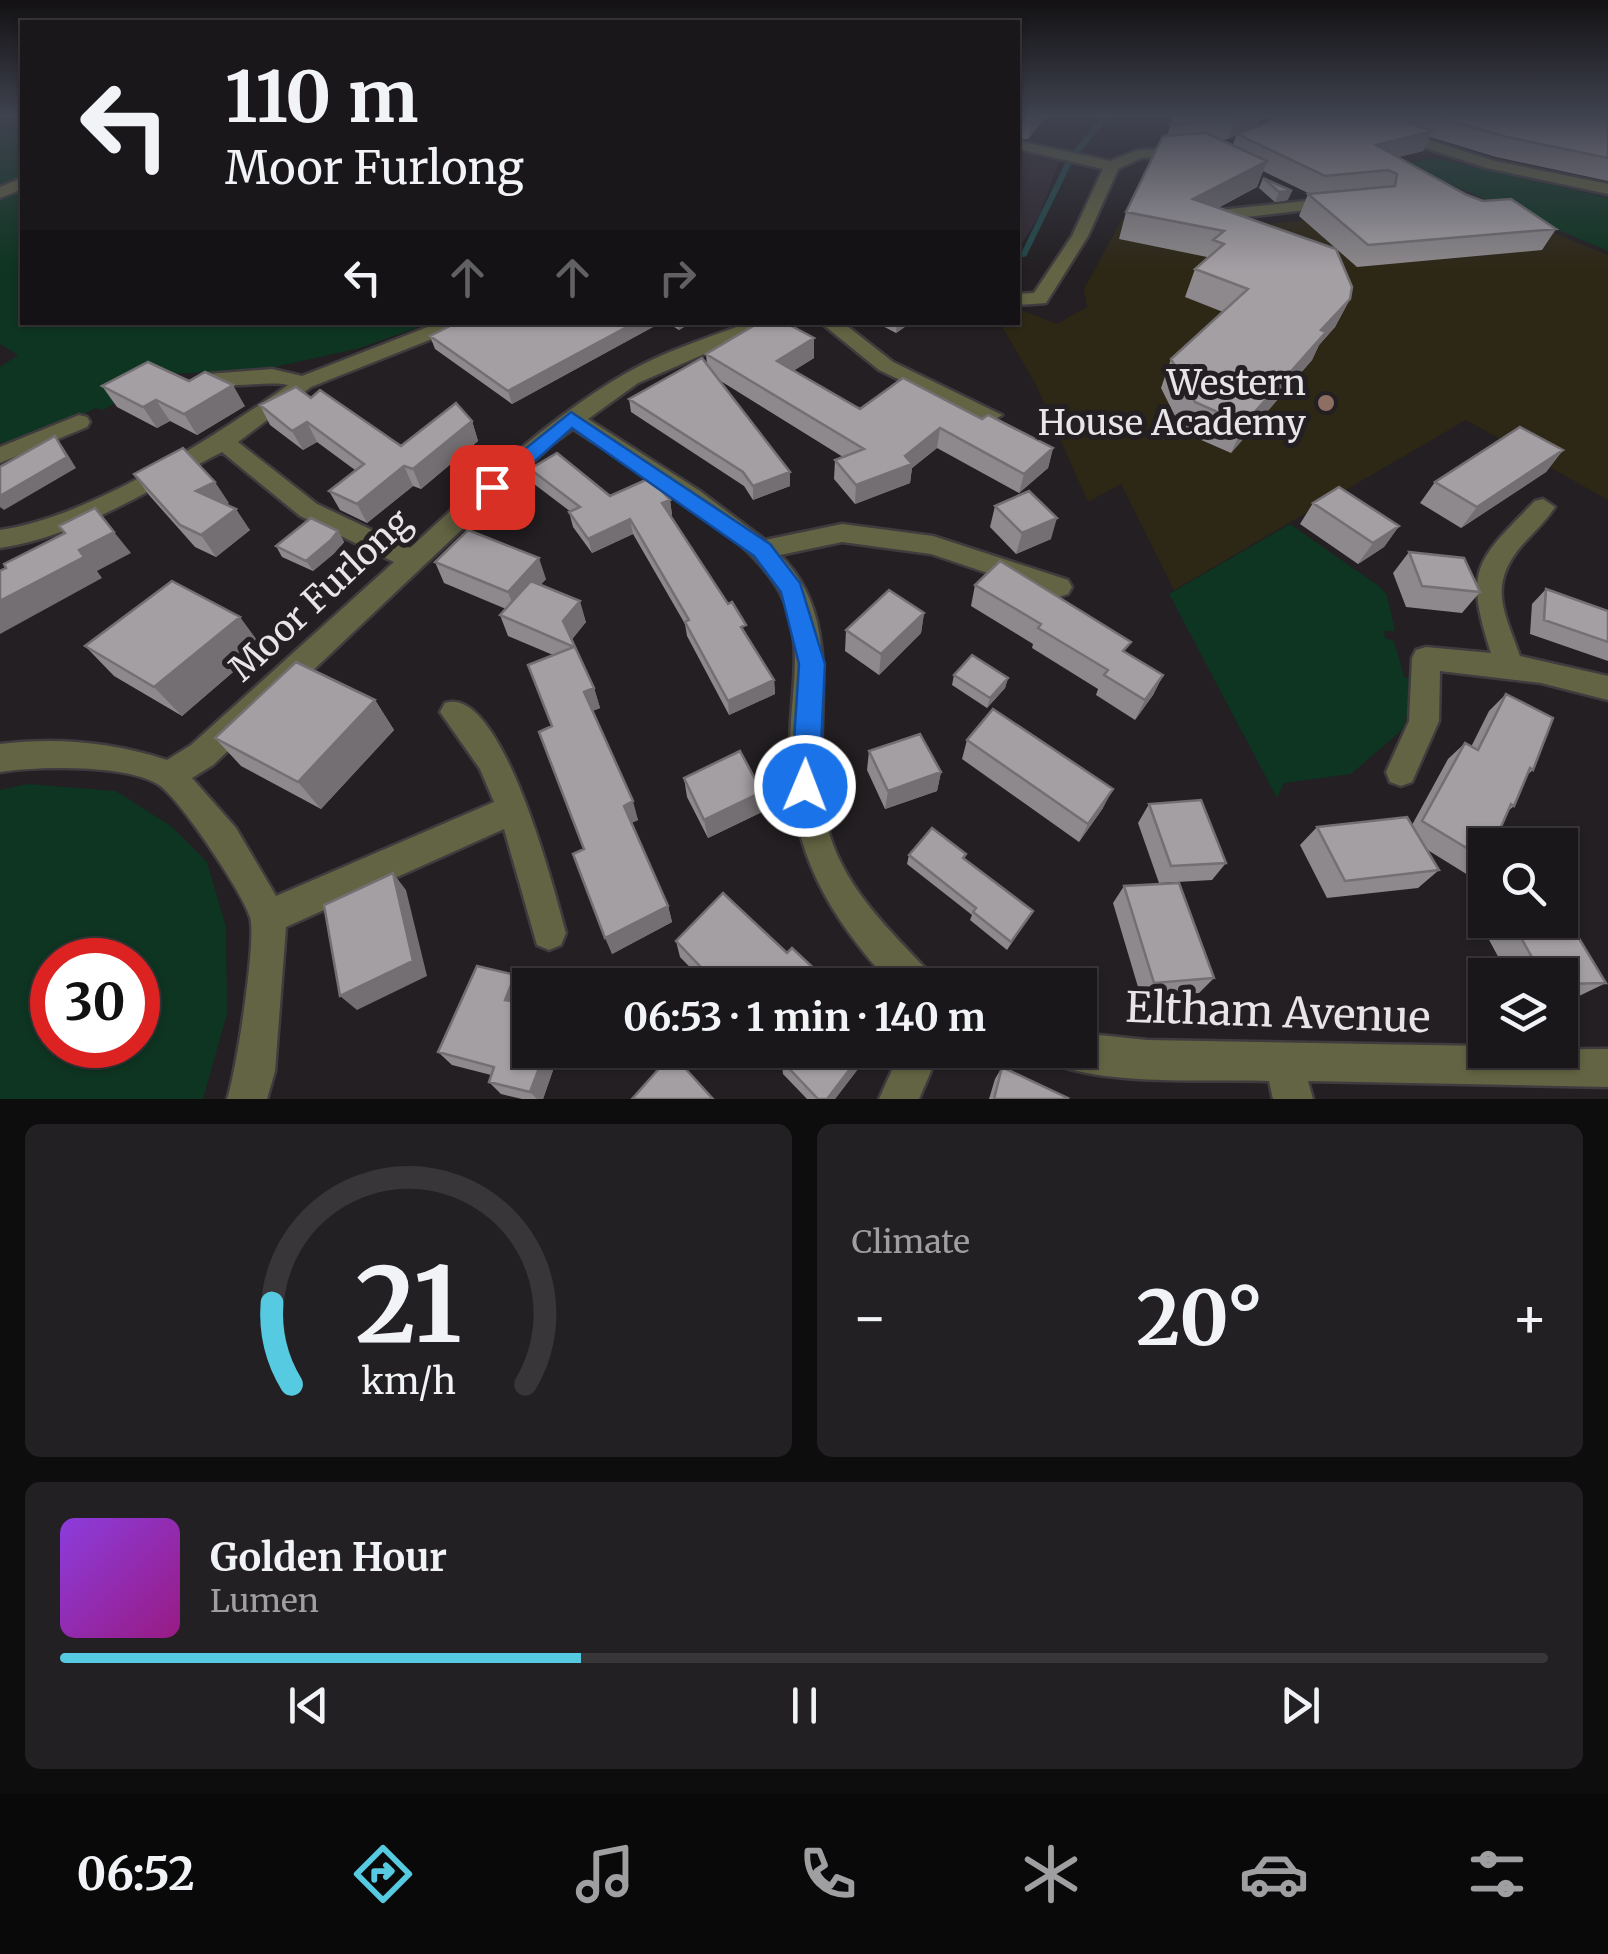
<!DOCTYPE html>
<html lang="en">
<head>
<meta charset="utf-8">
<style>
	body { margin:0; font-family:Merriweather,serif; background:#232023; color:#f1f3f6; height:100vh; display:flex; flex-direction:column; font-size:38px; white-space:nowrap }
	* { box-sizing:border-box; margin:0 }
	p { font-size:32px; color:#9f9fa2 }
	.icon { flex:none; width:55px; height:55px; fill:none; stroke:currentColor; stroke-width:2; stroke-linecap:round; stroke-linejoin:round }
	.map { position:relative; height:1099px; overflow:hidden }
	.sheet { display:flex; flex-direction:column; gap:25px; padding:25px; background:#0e0d0e; flex:1 }
	.sheet>* { flex:none }
	.banner { position:absolute; left:20px; top:20px; width:1000px; height:305px; border-radius:0px; box-shadow:0 2px 8px #0004,0 0 0 2px #383639; background:#1a171a; color:#f1f3f6; overflow:hidden }
	.tools { position:absolute; left:1468px; top:828px; display:grid; gap:20px }
	.tools a { display:grid; place-items:center; width:110px; height:110px; border-radius:0px; background:#1a171a; box-shadow:0 2px 8px #0004,0 0 0 2px #383639; font-size:50px }
	.speed { position:absolute; left:30px; top:938px; display:flex; gap:20px; font-size:50px; font-weight:700; text-align:center }
	.speed>* { display:grid; place-content:center; width:130px; height:130px; border-radius:50%; background:#1a171a; box-shadow:0 2px 8px #0004,0 0 0 2px #383639; line-height:1 }
	.speed .limit { border:15px solid #d22; background:#fff; color:#111 }
	.pin { position:absolute; display:grid; place-items:center; width:85px; height:85px; color:#fff; margin:-42px; border-radius:20px; box-shadow:0 5px 15px #0006 }
	.me { position:absolute; width:110px; margin:-55px; rotate:1deg; stroke-linejoin:round; filter:drop-shadow(0 0 8px #0008) }
	.turn { display:flex; align-items:center; gap:35px; height:210px; padding:0 40px; font-size:45px }
	.turn .icon { width:130px; height:130px; stroke-width:2.5 }
	.turn b { display:block; font-size:70px; line-height:85px }
	.lanes { display:flex; align-items:center; height:95px; padding:0 40px; background:#0003; justify-content:center; gap:50px; direction:ltr }
	.lanes .off { opacity:.35 }
	.big { font-size:75px; font-weight:700; line-height:1.1 }
	.sheet .card { flex:1; display:flex; flex-direction:column; justify-content:center; gap:15px; min-width:0; padding:0 35px; border-radius:15px; background:#232023 }
	.sheet .dial { align-items:center; gap:0 }
	.dial svg { height:260px; overflow:visible; fill:none; stroke:#383639; stroke-width:7; stroke-linecap:round; text-anchor:middle }
	.dial text { fill:#f1f3f6; stroke:none }
	.song { display:flex; align-items:center; gap:30px }
	.cover { width:120px; height:120px; border-radius:15px; background:linear-gradient(135deg,hsl(270 70% 55%),hsl(310 70% 35%)) }
	.played { height:10px; border-radius:5px; background:linear-gradient(90deg,#55cae0 35%,#383639 35%) }
	.keys { display:flex; justify-content:space-around; direction:ltr }
	.heat { display:flex; justify-content:space-between; align-items:center; font-size:55px; direction:ltr }
	.sheet .tiles { flex:1; display:grid; gap:25px; grid-template-columns:1fr 1fr }
	.card:last-child { grid-column:span 2 }
	.trip { position:absolute; left:512px; top:968px; width:585px; height:100px; border-radius:0px; background:#1a171a; box-shadow:0 2px 8px #0004,0 0 0 2px #383639; font-weight:700; line-height:100px; text-align:center }
	.menu { display:flex; height:160px; justify-content:space-around; align-items:center; background:#0a090a; color:#9f9fa2 }
	.menu .icon { width:70px; height:70px }
	.menu .on { color:#55cae0 }
	.menu b { font-size:45px; color:#f1f3f6 }
	.map>svg:first-child { display:block }
	.built { fill:#302830 }
	.education { fill:#2d2716 }
	.green { fill:#0e3521; fill-rule:evenodd }
	.lines { fill:none; stroke-linecap:round; stroke-linejoin:round }
	.stream { stroke:#22494a; stroke-width:6 }
	.minor-casing { stroke:#3f3b3e; stroke-width:5 }
	.minor { fill:#636443; fill-rule:evenodd }
	.wall { fill:#8d898c; fill-rule:evenodd }
	.shaded-wall { fill:#736f72 }
	.building { fill:#a49fa3; stroke:#736f72; stroke-width:2.5 }
	.route { fill:#1a73e8; stroke:#114b97; stroke-width:2.5 }
	.education-dot { fill:#8d6e63; stroke:#231f22; stroke-width:4 }
	.labels { text-anchor:middle; dominant-baseline:central; stroke-width:10; stroke-linejoin:round; paint-order:stroke }
	.poi-label { font-size:35px; fill:#e8e5e8; stroke:#231f22; text-anchor:end }
	.street-label { font-size:35px; fill:#e8e5e8; stroke:#231f22 }
	.near-street-label { font-size:42px; fill:#e8e5e8; stroke:#231f22 }
</style>
</head>
<body>
<div class="map">
<svg width="1608" height="1099" viewBox="0 0 1608 1099">
	<rect width="100%" height="100%" fill="#231f22"/>
	<!-- built -->
	<path class="built" d="M1018,149l49,10 -8,3 -20,54 -21,34z"/>
	<!-- education -->
	<path class="education" d="M1488,206l120,49v245l-142,-80 -292,170 -53,-106 -33,18 -52,-117 -36,-62 18,-1v-13l39,15 30,-17 -3,-18 38,-70 81,18 22,-10z"/>
	<!-- green -->
	<path class="green" d="M0,116h22v206l408,1 -70,25 -99,22 -96,4 -62,36 -8,-2 -48,29 -47,6v-76l18,-12 -18,-11z
		M1435,158l173,40v53l-206,-87z
		M1290,524l90,63 7,8 8,36h-11l1,7 9,3 10,36 17,2 -19,51 -51,44 -67,9 -7,15 -108,-204z
		M28,784l88,7 55,35 36,36 19,65 1,87 -24,85h-203v-309zM52,960h86v85h-86z"/>
	<g class="lines">
		<!-- stream -->
		<path class="stream" d="M1078,150l28,-34
			M1018,254h6l45,-92"/>
		<!-- minor casing -->
		<g class="minor-casing">
			<path id="minor" d="M1590,116h15l-10,12 13,4v9l-27,-8 -2,-3z
				M1409,134l86,27 113,23v10l-121,-26 -83,-27 -2,-3z
				M1018,141l92,20 28,-11 47,-2 7,4 -7,4 -44,2 -23,11 -30,67 -42,67 -28,2v-11l16,-1 38,-57 31,-67 -85,-20z
				M22,178v11l-22,9v-11z
				M1334,198l8,5 -2,3 -120,14 -8,-5 8,-5z
				M750,322h28l-140,61 -50,36 112,72 65,49 77,-16 91,12 135,44 4,7 -4,7 -9,3 -128,-43 -89,-12 -62,13c76,75 22,190 50,281 17,54 61,96 99,136l5,13h-42c-77,-84 -108,-151 -101,-266 3,-42 11,-88 -11,-127 -35,-63 -146,-123 -207,-163l-22,16 -338,320 -21,13 44,50 40,68 218,-94 -14,-33 -40,-57 5,-9c57,-20 110,190 121,230l-5,12 -12,5 -12,-5 -33,-116 -218,98 -11,144 -8,28h-40c9,-25 30,-161 23,-182 -8,-25 -70,-118 -91,-132 -31,-21 -123,-19 -159,-13v-28c57,-7 113,-2 167,16l24,-15 203,-183 -94,-46 -78,-64c-71,36 -142,84 -222,96v-18c90,-13 213,-92 288,-145 -24,-6 -65,8 -83,-7l3,-4 64,-5 30,7 136,-53 12,-1 5,5 -3,4 -141,56 -73,55 79,62 93,44c68,-62 133,-126 213,-173 39,-23 84,-37 127,-53z
				M820,322h22l51,40 109,53 -11,7 -8,-2 -104,-50z
				M79,415l8,2 3,5 -3,5 -87,36v-16z
				M1543,499l12,8c-9,14 -21,25 -32,37 -36,41 -19,67 -3,112l88,20v24l-67,-17 -101,-12 -1,50 -27,61 -11,4 -11,-4 -4,-10 23,-51 3,-63 4,-8 10,-3 65,6c-27,-84 -16,-91 44,-152z
				M1080,1033l67,7 338,6v4l123,-1v38l-300,-6 5,18h-40l-4,-18c-61,-2 -163,5 -217,-18l-6,-13h34z
				M901,1050h39l-21,49h-40z"/>
		</g>
		<!-- minor -->
		<use href="#minor" class="minor"/>
	</g>
	<!-- wall -->
	<path class="wall" d="M1018,116h28l-18,23h-8l-2,14z
		M1174,116h87l-3,8 -14,7 28,-10 4,-5h316l12,4 2,-4h2v65l-112,-24 -66,-20 -7,14 -25,6 69,38 89,34 -14,21 -185,17 -58,-51 9,-22h2l-47,-23 -6,16 -39,21 132,91 -15,28 -16,18 -7,15 -81,93 -48,-21 -22,-44 10,-29 52,-47 -38,-15 10,-28 12,-12 -88,-18 7,-27 41,-77zM1236,135l-3,10 -12,-5 7,-1z
		M1263,178l25,22 -13,2 -16,-14z
		M458,322h204l-150,82 -77,-55 -5,-13z
		M666,322h26l-13,8z
		M875,322h37l-16,11z
		M706,354l108,4 -21,13 67,38 193,39 -5,20 -29,25 -82,-45 -25,20 -2,15 -55,21 -21,-25 1,-19 8,-3 -124,-77 71,106 -37,14 -9,-14 -113,-74 -2,-13 78,-34z
		M189,381l56,25 -48,29 -27,-14 -13,7 -40,-21 -15,-21z
		M311,398l90,48 71,-25 6,20 -57,48 -8,-3 -46,37 -27,-13 -11,-19 26,-21 -38,-28 -14,8 -33,-25 -10,-20z
		M1563,450l-17,22 -85,56 -41,-25 15,-21z
		M530,469l80,27 60,4 2,15h-2l104,165 1,14 -46,21 -42,-79 -2,-12 -52,-90 -41,19 -19,-26 -4,-15h2l-37,-28z
		M134,474l95,29 -3,1 24,26 -34,27 -21,-10 -46,-52z
		M1313,503l86,23 -15,21 -26,17 -58,-40z
		M995,506l56,33 -35,15 -26,-27z
		M338,531l6,11 -7,9 -24,20 -31,-14 -6,-11z
		M1409,552l71,40 -18,21 -56,-6 -13,-34z
		M435,562l111,17 -6,6 46,37 -14,17 22,49 6,20 -8,3 46,109 -7,3 37,83 4,16 -60,32 -60,-228 1,-71 -45,-19 -8,-21 6,-6 -62,-26z
		M975,585l151,68 37,22 -10,20 -18,25 -39,-25 2,-6 -66,-41 1,-4 -62,-38z
		M1546,589l62,22v50l-78,-27 2,-30z
		M924,613l-3,20 -42,42 -34,-24 1,-21z
		M85,646l177,1 -80,69 -68,-40z
		M954,675l54,3 -3,10 -18,20 -35,-23z
		M1506,694l27,76 -6,5 -13,31 -6,5 -23,34v17l-17,13 -42,-26 13,21 -21,18 -91,10 -27,-53 17,-18 95,-2 36,-66 17,-16 6,4 18,-36z
		M375,700l19,30 -73,79 -80,-43 -26,-28z
		M967,740l136,68 -24,34 -117,-83z
		M869,751l72,21 -4,19 -52,18 -18,-39z
		M684,778l80,33 -56,27 -21,-41z
		M1149,804l77,59 -14,17 -53,3 -21,-60z
		M909,855l56,4 68,52 -26,39 -37,-30 2,-5 -65,-51z
		M1124,886l90,92 -15,15 -58,4 -28,-94z
		M1488,920h72l46,63 -29,14 -17,1v-23h-52l-27,-50z
		M676,941l111,12 36,32h-116l-27,-28z
		M515,975l11,15 -6,13 10,47h30l-17,49h-21l-21,-5 -12,-12 2,-7 -39,-10 -14,-13z
		M769,1050h92l2,2 -2,13 -26,34h-28l-24,-25 -1,-10z
		M1002,1067l65,32h-78l6,-20z"/>
	<!-- shaded-wall -->
	<path class="shaded-wall" d="M1035,116h11l-18,23 3,-17z
		M1241,116h20l-3,8 -30,15 7,-19z
		M1433,131l-10,20 -57,14 10,-20z
		M1267,161l-10,26 -70,37 6,-25z
		M1292,191l-4,9 -13,2 4,-10z
		M1350,299l-15,28 -16,18 -7,15 -81,93 13,-29 77,-94z
		M636,322h26l-150,82 -4,-13z
		M678,322h14l-13,8z
		M897,322h15l-16,11z
		M814,338v20l-37,23v-20z
		M233,385l12,21 -48,29 -13,-21z
		M156,400l14,21 -13,7 -14,-21z
		M472,421l6,20 -57,48 -8,-20z
		M307,422l10,20 -14,8 -11,-19z
		M940,428l-3,20 -25,20 -2,15 -55,21 1,-19 49,-29z
		M55,436l8,11 13,21 -72,42 -4,-3v-11z
		M1053,448l-5,20 -29,25 5,-19z
		M1563,450l-17,22 -85,56 16,-21z
		M404,466l9,20 -46,37 -10,-19z
		M790,472v14l-37,14v-14z
		M215,482l14,21 -18,9 -15,-21z
		M670,500l2,15 -7,3 -3,-15z
		M236,509l14,21 -34,27 -15,-22z
		M1057,518l-6,21 -35,15 6,-21z
		M630,519l3,15 -41,19 -4,-14z
		M1399,526l-15,21 -26,17 15,-21z
		M338,531l6,11 -7,9 -24,20 -7,-10z
		M114,532l17,21 -34,18 5,7 -102,56v-33l79,-51z
		M539,558l7,21 -30,34 -8,-21z
		M580,601l6,21 -16,20 -7,-21z
		M924,613l-3,20 -42,42 2,-21z
		M240,617l22,30 -80,69 -28,-29z
		M1163,675l-10,20 -18,25 10,-20z
		M1008,678l-3,10 -18,20 3,-10z
		M774,680l1,14 -46,21 -1,-14z
		M594,688l6,20 -10,4 -6,-20z
		M375,700l19,30 -73,79 -23,-27z
		M941,772l-4,19 -52,18 3,-18z
		M1113,789l-10,19 -24,34 9,-18z
		M762,792l2,19 -56,27 -4,-18z
		M633,801l5,19 -9,4 -5,-18z
		M393,873l13,17 21,86 -70,34 -17,-14z
		M668,906l4,16 -60,32 -7,-16z
		M515,975l11,15 -10,24 -11,-14z
		M546,1050h14l-17,49h-6l-7,-7z
		M863,1052l-2,13 -26,34h-8z"/>
	<!-- building -->
	<path class="building" d="M1018,116h17l-4,6 -12,-2 2,15 -3,4z
		M1174,116h67l-6,4 -65,4z
		M1276,116h133l-1,1 2,6 23,8 -57,14 91,50 16,6 28,-2 45,30 -188,16 -60,-51 87,-8 2,-12 -9,-4 -63,6 -88,-42 35,-13z
		M1435,116h157l16,5v37l-101,-21z
		M1206,133l61,28 -74,38 143,50 16,38 -2,12 -29,31 5,2 -82,92 -49,-22 -24,-43 77,-70 -53,-20 29,-25 -11,-4 11,-9 -98,-19 37,-76z
		M1263,178l29,13 -13,1z
		M458,322h178l-128,69 -78,-55z
		M760,322h24l30,16 -37,23 83,48 43,-31 79,41 6,-4 65,33 -29,26 -84,-46 -35,28 7,8 -56,21 -21,-25 29,-11 -158,-95z
		M702,358l88,114 -37,14 -10,-14 -114,-73z
		M148,362l41,19 16,-9 28,13 -49,29 -28,-14 -13,7 -41,-21z
		M296,387l15,11 9,-8 81,56 55,-43 16,18 -59,48 -9,-3 -47,38 -28,-13 35,-27 -57,-42 -15,9 -32,-26z
		M1520,427l43,23 -86,57 -42,-25z
		M55,436l12,21 -67,39v-29z
		M183,448l32,34 -19,9 40,18 -35,26 -21,-10 -46,-51z
		M557,453l53,43 40,-18 20,22 -8,3 66,101 4,-2 14,23 -5,2 33,53 -46,21 -43,-79 4,-2 -59,-101 -42,20 -19,-27 11,-5 -50,-38z
		M1339,487l60,39 -26,17 -60,-40z
		M1029,491l28,27 -35,15 -27,-27z
		M95,508l19,24 -35,18 5,7 -84,44v-30l6,-3 -2,-4 61,-31 -6,-7z
		M311,518l27,13 -7,9 -25,21 -30,-15z
		M468,530l71,28 -31,34 -73,-30z
		M1409,552l55,6 16,34 -58,-6z
		M1000,561l131,81 -8,9 40,24 -18,25 -41,-25 4,-5 -70,-42 3,-4 -66,-39z
		M172,581l68,36 -86,70 -69,-41z
		M531,581l49,20 -17,20 31,67 -10,4 49,109 -9,5 44,100 -63,32 -32,-84 11,-5 -45,-117 13,-6 -24,-61 46,-18 -74,-32z
		M1546,589l62,22v31l-64,-22z
		M889,590l35,23 -43,41 -35,-24z
		M972,655l36,23 -18,20 -36,-23z
		M296,662l79,38 -77,82 -83,-44z
		M1506,694l47,24 -20,52 -3,-2 -16,38 -3,-2 -18,41h-8v14l-63,-38 43,-78 13,7z
		M993,709l120,80 -25,35 -121,-84z
		M920,734l21,38 -53,19 -19,-40z
		M740,751l22,41 -58,28 -20,-42z
		M1201,800l25,63 -55,3 -22,-62z
		M1407,817l32,53 -94,11 -28,-54z
		M932,828l34,26 -3,4 70,53 -22,31 -38,-30 3,-4 -67,-53z
		M393,873l20,88 -73,35 -16,-91z
		M1179,883l35,95 -60,5 -30,-97z
		M723,893l64,60 5,-5 31,29 -6,8h-99l-42,-44z
		M1560,907l46,76 -46,1v-9h-18l-31,-55h49z
		M477,966l38,9 -10,25 25,5v45h16l-16,42 -41,-10 5,-15 -56,-15z
		M780,1050h81l2,2 -36,47h-9l-36,-38 4,-5z
		M672,1054l41,45h-81z
		M1002,1067l66,31 -1,1h-73z"/>
	<!-- sky -->
	<linearGradient id="sky" x2="0" y2="1"><stop stop-color="#131113"/><stop offset="0.43" stop-color="#3f424f"/><stop offset="1" stop-color="#3f424f" stop-opacity="0"/></linearGradient>
	<rect width="1608" height="270" fill="url(#sky)"/>
	<!-- route -->
	<path class="route" d="M571,412l199,132 30,39 25,81 -6,122 -4,10 -10,3 -10,-3 -4,-10 8,-122 -18,-72 -27,-36 -182,-128 -72,64h-16l-3,-5 3,-5z"/>
	<!-- markers -->
	<circle class="education-dot" cx="1326" cy="403" r="10"/>
	<g class="labels">
		<!-- poi labels -->
		<g class="poi-label">
			<text x="1306" y="383">Western<tspan x="1306" dy="40">House Academy</tspan></text>
		</g>
		<!-- street labels -->
		<g class="street-label">
			<text transform="translate(320 595) rotate(-43)">Moor Furlong</text>
		</g>
		<!-- near-street labels -->
		<g class="near-street-label">
			<text transform="translate(1278 1012) rotate(2)">Eltham Avenue</text>
		</g>
	</g>
</svg>
<div class="tools">
<a><svg class="icon" aria-label="search" viewBox="0 0 24 24"><circle cx="10" cy="10" r="6"/><path d="M15 15l6 6"/></svg></a>
<a><svg class="icon" aria-label="layers" viewBox="0 0 24 24"><path d="M12 4l9 5-9 5-9-5zM3 14l9 5 9-5"/></svg></a>
</div>
<div class="speed"><div class="limit">30</div></div>
<div class="pin" style="left:492px;top:487px;background:#d93025"><svg class="icon" aria-label="arrive" viewBox="0 0 24 24"><path d="M6 21V4h12l-3 4 3 4H6"/></svg></div>
<svg class="me" style="left:805px;top:786px" viewBox="-20 -20 40 40"><circle r="17" fill="#1a73e8" stroke="#fff" stroke-width="3"/><path d="M0-11L8 9 0 5-8 9z" fill="#fff"/></svg>
<div class="trip">06:53 · 1 min · 140 m</div>
<div class="banner">
<div class="turn"><svg class="icon" aria-label="left" viewBox="0 0 24 24"><path d="M17 20v-9H6M10 6l-5 5 5 5"/></svg><div><b>110 m</b>Moor Furlong</div></div>
<div class="lanes"><svg class="icon" aria-label="left" viewBox="0 0 24 24"><path d="M17 20v-9H6M10 6l-5 5 5 5"/></svg><svg class="icon off" aria-label="ahead" viewBox="0 0 24 24"><path d="M12 20V5M6 11l6-6 6 6"/></svg><svg class="icon off" aria-label="ahead" viewBox="0 0 24 24"><path d="M12 20V5M6 11l6-6 6 6"/></svg><svg class="icon off" aria-label="right" viewBox="0 0 24 24"><path d="M7 20v-9h11M14 6l5 5-5 5"/></svg></div>
</div>
</div>
<section class="sheet">
<div class="tiles">
<div class="card dial"><svg viewBox="0 0 100 80">
<path d="M14 69A42 42 0 1 1 86 69"/>
<path d="M14 69A42 42 0 0 1 8 44" stroke="#55cae0"/>
<text x="50" y="56" font-size="32" font-weight="700">21</text>
<text x="50" y="72" font-size="11">km/h</text>
</svg></div>
<div class="card"><p>Climate</p>
<div class="heat"><a>−</a><b class="big">20°</b><a>+</a></div>
</div>
<div class="card">
<div class="song"><i class="cover"></i><div><b>Golden Hour</b><p>Lumen</p></div></div>
<div class="played"></div>
<div class="keys"><svg class="icon" aria-label="previous" viewBox="0 0 24 24"><path d="M18 5L8 12l10 7zM5 5v14"/></svg><svg class="icon" aria-label="pause" viewBox="0 0 24 24"><path d="M8 5v14M16 5v14"/></svg><svg class="icon" aria-label="next" viewBox="0 0 24 24"><path d="M6 5l10 7-10 7zM19 5v14"/></svg></div>
</div>
</div>
</section>
<nav class="menu">
<b>06:52</b>
<svg class="icon on" aria-label="directions" viewBox="0 0 24 24"><path d="M12 3l9 9-9 9-9-9zM9 14v-3h6M13 9l2 2-2 2"/></svg>
<svg class="icon" aria-label="music" viewBox="0 0 24 24"><path d="M9 18V5l10-2v13"/><circle cx="6" cy="18" r="3"/><circle cx="16" cy="16" r="3"/></svg>
<svg class="icon" aria-label="phone" viewBox="0 0 24 24"><path d="M5 4h4l2 5-3 2q2 4 5 5l2-3 5 2v4C11 20 4 13 5 4z"/></svg>
<svg class="icon" aria-label="climate" viewBox="0 0 24 24"><path d="M12 3v18M4 7l16 10M4 17L20 7"/></svg>
<svg class="icon" aria-label="car" viewBox="0 0 24 24"><path d="M5 17H2v-5l4-1 3-4h7l3 4 3 1v5h-3M9 17h6M6 11h13"/><circle cx="7" cy="17" r="2"/><circle cx="17" cy="17" r="2"/></svg>
<svg class="icon" aria-label="filters" viewBox="0 0 24 24"><path d="M4 7h16M4 17h16"/><circle cx="9" cy="7" r="2"/><circle cx="15" cy="17" r="2"/></svg>
</nav>
</body>
</html>
